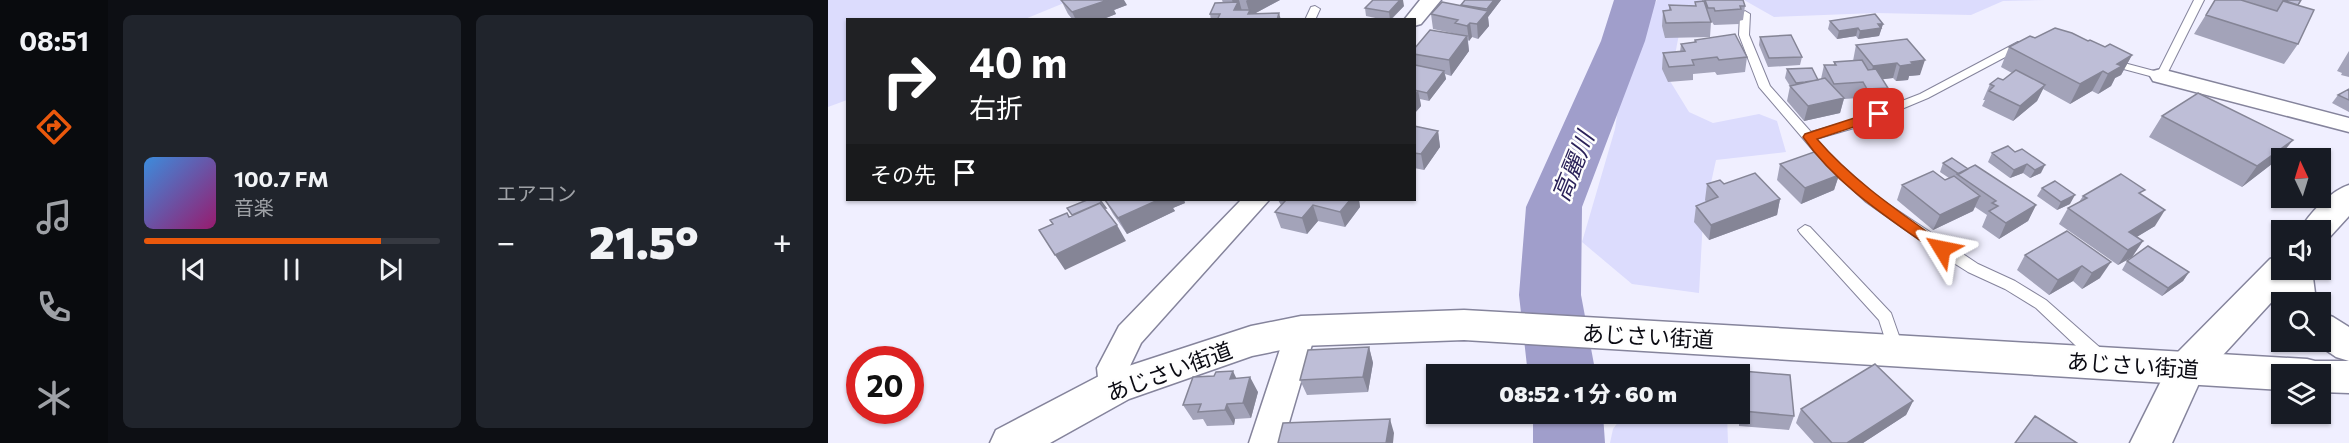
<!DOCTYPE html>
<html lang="ja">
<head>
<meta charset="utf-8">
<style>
	body { margin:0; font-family:Commissioner,"Noto Sans JP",sans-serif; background:#20242c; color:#f1f3f6; height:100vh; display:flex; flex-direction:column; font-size:22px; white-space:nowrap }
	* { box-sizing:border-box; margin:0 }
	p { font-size:20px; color:#9ea1a6 }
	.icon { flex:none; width:33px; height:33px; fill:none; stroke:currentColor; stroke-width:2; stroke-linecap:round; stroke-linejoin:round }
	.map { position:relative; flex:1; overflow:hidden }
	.side { display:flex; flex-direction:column; gap:15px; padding:15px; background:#0d0f14; width:720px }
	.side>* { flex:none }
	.guide { position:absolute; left:18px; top:18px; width:570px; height:183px; border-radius:0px; box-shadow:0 2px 4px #0004; background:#202124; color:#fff; overflow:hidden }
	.needle { width:39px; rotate:356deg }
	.buttons { position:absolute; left:1443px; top:148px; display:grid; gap:12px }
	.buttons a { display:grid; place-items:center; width:60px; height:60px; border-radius:0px; background:#171b24; box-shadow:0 2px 4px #0004; font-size:30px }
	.speed { position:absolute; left:18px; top:346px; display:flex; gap:12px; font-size:30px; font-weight:700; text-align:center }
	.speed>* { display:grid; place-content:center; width:78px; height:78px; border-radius:50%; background:#171b24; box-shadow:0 2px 4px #0004; line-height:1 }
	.speed .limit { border:9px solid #d22; background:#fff; color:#111 }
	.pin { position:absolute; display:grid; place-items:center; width:51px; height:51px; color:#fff; margin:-26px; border-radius:12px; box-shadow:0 3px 9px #0006 }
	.me { position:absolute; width:66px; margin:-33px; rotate:305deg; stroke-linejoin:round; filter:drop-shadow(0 0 4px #0008) }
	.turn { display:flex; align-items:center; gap:21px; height:126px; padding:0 24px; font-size:27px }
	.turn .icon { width:78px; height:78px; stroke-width:2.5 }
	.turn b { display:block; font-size:42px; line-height:51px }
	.then { display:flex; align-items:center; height:57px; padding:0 24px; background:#0003; gap:12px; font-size:22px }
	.big { font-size:45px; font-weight:800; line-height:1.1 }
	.side .tile { flex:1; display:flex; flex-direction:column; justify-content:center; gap:9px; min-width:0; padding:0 21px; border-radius:9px; background:#20242c }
	.song { display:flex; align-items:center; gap:18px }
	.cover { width:72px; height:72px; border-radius:9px; background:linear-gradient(135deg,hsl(210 70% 55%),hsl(320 70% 35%)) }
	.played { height:6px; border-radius:3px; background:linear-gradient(90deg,#ea580c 80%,#363941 80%) }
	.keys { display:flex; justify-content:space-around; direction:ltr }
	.heat { display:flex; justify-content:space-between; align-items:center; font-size:33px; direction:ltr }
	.side .tiles { flex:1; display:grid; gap:15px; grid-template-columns:repeat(2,1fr) }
	.trip { position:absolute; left:598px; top:364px; width:324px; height:60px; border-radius:0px; background:#171b24; box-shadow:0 2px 4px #0004; font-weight:800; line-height:60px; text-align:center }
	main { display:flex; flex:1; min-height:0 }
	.tabs { display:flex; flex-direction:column; width:108px; justify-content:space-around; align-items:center; background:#090b0e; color:#9ea1a6 }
	.tabs .icon { width:42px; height:42px }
	.tabs .current { color:#ea580c }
	.tabs b { font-size:27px; color:#f1f3f6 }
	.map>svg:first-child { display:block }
	.green { fill:#dcdcfd }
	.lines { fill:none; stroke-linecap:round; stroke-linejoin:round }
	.river { fill:#a09ecb; fill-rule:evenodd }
	.lane-casing { stroke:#85849c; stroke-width:2 }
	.street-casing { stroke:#85849c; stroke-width:3 }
	.secondary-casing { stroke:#85849c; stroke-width:3 }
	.primary-casing { stroke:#85849c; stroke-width:3 }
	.highway-casing { stroke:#85849c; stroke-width:3 }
	.lane { fill:#fff; fill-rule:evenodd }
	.street { fill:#fff; fill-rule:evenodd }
	.secondary { fill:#fff; fill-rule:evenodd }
	.primary { fill:#fff; fill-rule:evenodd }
	.highway { fill:#fff; fill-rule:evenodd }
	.wall { fill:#a3a3b9 }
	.shaded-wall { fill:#858596 }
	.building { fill:#bebed7; stroke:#858596; stroke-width:1.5 }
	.route { fill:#ea580c; stroke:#983908; stroke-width:1.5 }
	.labels { text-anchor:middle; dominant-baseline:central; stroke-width:5; stroke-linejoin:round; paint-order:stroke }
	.street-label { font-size:22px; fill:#0b0b13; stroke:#fefefe }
	.water-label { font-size:24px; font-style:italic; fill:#2b2259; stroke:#fefefe }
</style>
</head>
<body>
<main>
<nav class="tabs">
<b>08:51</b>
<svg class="icon current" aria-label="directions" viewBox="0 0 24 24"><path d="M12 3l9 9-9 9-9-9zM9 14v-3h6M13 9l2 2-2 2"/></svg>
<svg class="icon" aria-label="music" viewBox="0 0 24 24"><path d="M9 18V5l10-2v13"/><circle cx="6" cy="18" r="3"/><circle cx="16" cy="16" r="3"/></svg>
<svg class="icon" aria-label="phone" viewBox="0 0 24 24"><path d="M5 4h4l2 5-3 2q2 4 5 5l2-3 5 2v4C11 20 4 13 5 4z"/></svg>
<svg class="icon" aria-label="climate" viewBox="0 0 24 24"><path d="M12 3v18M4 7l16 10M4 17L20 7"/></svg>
</nav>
<section class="side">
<div class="tiles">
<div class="tile">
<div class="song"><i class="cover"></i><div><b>100.7 FM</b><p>音楽</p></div></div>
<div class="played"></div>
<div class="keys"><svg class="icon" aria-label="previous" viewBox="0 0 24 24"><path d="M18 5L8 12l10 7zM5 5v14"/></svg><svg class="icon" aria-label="pause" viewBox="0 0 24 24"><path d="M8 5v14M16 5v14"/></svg><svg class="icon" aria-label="next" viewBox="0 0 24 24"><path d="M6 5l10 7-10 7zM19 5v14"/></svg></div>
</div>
<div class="tile"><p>エアコン</p>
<div class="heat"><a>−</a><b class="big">21.5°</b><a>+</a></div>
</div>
</div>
</section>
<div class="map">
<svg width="1521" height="443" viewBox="0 0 1521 443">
	<rect width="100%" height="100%" fill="#f0efff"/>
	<!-- green -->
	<path class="green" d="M0,0h234l2,3 -39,16 -177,1 -1,80 -19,7z
		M829,0h60l-37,29 -10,52 19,31 24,11 46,-9 18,7 9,31 -70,8 -13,59 -4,74 -67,-9 -50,-42 33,-113 12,-82z
		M916,0h301l-42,1 -32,14 -95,-2 -102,4z
		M796,414h103l1,29h-118l3,-14z"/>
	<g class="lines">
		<!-- river -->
		<path class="river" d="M786,0h42l-11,41 -63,166 -1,88 15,80h-68l-9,-80 7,-88 75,-166z
			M705,414h70l2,29h-72z"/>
		<!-- lane casing -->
		<g class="lane-casing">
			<path id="lane" d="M1366,0h10l-39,78 -4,1 -56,-15 -1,-2 5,-3 49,13z
				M487,6l5,3 -5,11h-10l6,-13z
				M917,11l5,3 -1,21 21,51 41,46 42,-12 67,-26 98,-52h8v4l-98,52 -67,28 -45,13 16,18 44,39 102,68 37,17 31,19 59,52 2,5 -2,5 -6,1 -6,-1 -57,-54 -31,-19 -37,-17 -30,-19 -72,-51 -42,-39 -65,-76 -20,-52 1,-21z
				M977,225l5,2 81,86 13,37 -2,4 -6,2 -6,-2 -11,-34 -79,-87 -2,-3z"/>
		</g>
		<!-- street casing -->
		<g class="street-casing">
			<path id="street" d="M592,0h21l-20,24 -7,2v-6h-10z
				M1333,69l188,49v14l-196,-51 -3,-5 3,-5z
				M413,200h28l-128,143 -12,25 2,19 -5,10 -11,4 -11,-4 -5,-10 -2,-19 22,-42z
				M473,319l11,3 4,9 -33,112h-34l37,-112 4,-9z"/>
		</g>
		<!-- secondary casing -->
		<g class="secondary-casing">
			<path id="secondary" d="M1359,352l14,5 5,11 -34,75h-42l43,-86z"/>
		</g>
		<!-- primary casing -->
		<g class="primary-casing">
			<path id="primary" d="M1521,185v31l-21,23 -8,3v-11h-21c10,-17 31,-40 50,-46z
				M1454,255v15h30l3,23 5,10h-36l-5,-9 -78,85 -14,5 -14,-5 -5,-11 5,-11 97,-98z
				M1492,312l13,5 16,10v34l-13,-4 -22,-15h6z"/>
		</g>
		<!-- highway casing -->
		<g class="highway-casing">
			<path id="highway" d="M636,310l843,49 8,2h34v32l-29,-1v-17h-38v15l-818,-50 -163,6 -49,10 -123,43 -79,44h-60l6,-13 105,-55 150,-49 50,-10z"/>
		</g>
		<!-- lane -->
		<use href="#lane" class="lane"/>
		<!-- street -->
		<use href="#street" class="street"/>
		<!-- secondary -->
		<use href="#secondary" class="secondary"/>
		<!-- primary -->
		<use href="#primary" class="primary"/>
		<!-- highway -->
		<use href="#highway" class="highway"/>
	</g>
	<!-- wall -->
	<path class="wall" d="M233,0l66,5 -13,5 2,4 -15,6h-28l-5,-6z
		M394,0h58l-26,14 27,6h-70l-1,-6 13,-11z
		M673,0l-13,17 1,9 -11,13 -6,-2 -3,4 -1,-1 1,11 -18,25 -6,-2 1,5 -17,22 -9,-2 1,7 -7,8v-65l42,-15 -23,-5 -2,-15 30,-8v-1z
		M874,0h41l2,6 -2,14 -4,1v3l-25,1 -2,-3h-1l-1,15 -45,1 -3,-12 1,-15 6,-1v-5l26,1v-4h7z
		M1387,0h86l-3,5v39l-14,20 -90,-30z
		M576,6l-13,14h-6l-19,-4 -1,-8z
		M1002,21l53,3 -4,12 -21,3 -2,-3 -19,3 -9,-10z
		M932,37l42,20 -2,8 -32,2 -9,-22z
		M1207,38l53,3 44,14 -11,20 -6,3 -4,8 -13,8 -6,-3 -22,13 -27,-15 -6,12 -24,20 -31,-15 3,-6h-2l7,-16 13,-4 9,-7 -11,-6 8,-20z
		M1079,39l13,36 -11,1 -1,4 -12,1 -3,-3 -11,1 6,9 -5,15 -20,2 -4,-7 -15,1 -4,14 -36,8 -17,-20 3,-15 -5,-8 2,-9 31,11 3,-1 3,-14h10v-3l19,-1 3,-16z
		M867,40l52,17 -2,15 -28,3 -2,-3 -22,2v6l-25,2 -6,-13 1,-16 17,-1 1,-8 13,-2z
		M1521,51v26l-8,-2 1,-2 -5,-2z
		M1521,89v23l-17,-9 6,-8z
		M1334,116l115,44 -35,27 -93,-50z
		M586,126l24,5 2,16 -16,23 -10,-2z
		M1180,146l33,27 -11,5 -7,-5 -13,5 -22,-16 4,-9z
		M1115,163l25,6 68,36 -8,16 -29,18 -17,-12 5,-12 -12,-8 -2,4 -40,19 -36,-30 5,-15 43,-5 4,-2 -9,-6z
		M952,164l59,11 -5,15 -33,14 -24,-24z
		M879,184h17l56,15 -3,16 -68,25 -15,-18 2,-16 10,-4 -1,-2z
		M1214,188l28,16 -13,6 -20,-14z
		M1313,195l14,31 -19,11 7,4 -11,16 -14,8 -59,-41 9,-16 11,-6 4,-6z
		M277,200h79l1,3 -12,5 2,3 -48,23 -14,-20z
		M450,200h81l1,7 -15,20 -27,-6 -11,13 -26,-6 -6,-16 6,-7z
		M1239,231l33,47 -18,11 -9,-8 -24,14 -32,-25 8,-15z
		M1299,261l62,11 -6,9 -21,15 -40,-26z
		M541,347l4,16 -5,29 -61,3 -7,-15z
		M914,371l52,45 -5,14 -50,-4 1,-47z
		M408,378l22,14 -7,26 -16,1 -1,6 -27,1 -4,-7 -10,1 -10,-15z
		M1085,401l-7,14 -43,28h-49l-18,-20 5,-14z"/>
	<!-- shaded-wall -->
	<path class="shaded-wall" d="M279,0h17l3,5 -13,5 2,4 -15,6h-25l-4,-8z
		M404,0h7l3,11 -8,-1 1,-1z
		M419,0h33l-28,15 -4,-1 1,-3 -3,-10z
		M571,0h4l1,6 -14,14 -1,-8z
		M666,0h7l-13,17 1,9 -11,13 -1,-15 10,-13v-2z
		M451,13l2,7h-4z
		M642,23l2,14 -3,4 -2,-15z
		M1050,24h5l-4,12 -21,3 2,-8z
		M1030,28l-2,8 -19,3 2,-8z
		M639,36l2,15 -18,25 -2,-16z
		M1304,55l-11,20 -6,3 -4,8 -13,8 10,-20 9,-10z
		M1097,60l-5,15 -11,1 -1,4 -12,1 4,-15 11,-4z
		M1069,63l-4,15 -24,3 4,-15z
		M616,71l2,8 -17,22 -2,-8z
		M1275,71l-11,20 -22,13 10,-20z
		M1217,85l-8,16 -24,20 7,-15z
		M590,90l3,16 -7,8v-19z
		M1016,98l-4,15 -36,8 4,-15z
		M610,131l2,16 -16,23 -3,-16z
		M1465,140l-16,20 -35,27 15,-21z
		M1199,164l-4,9 -13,5 4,-8z
		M1217,165l-4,8 -11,5 5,-8z
		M1011,175l-5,15 -33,14 4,-16z
		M1247,195l-5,9 -13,6 4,-8z
		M1152,196l-7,15 -40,19 7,-15z
		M952,199l-3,16 -68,25 2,-15z
		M330,200h26l1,3 -12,5 2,3 -48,23 -9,-16z
		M522,200h9l1,7 -15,20 -5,-15z
		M485,205l5,16 -11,13 -5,-16z
		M1208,205l-8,16 -29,18 7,-16z
		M1337,210l-10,16 -33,20 7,-14z
		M289,225l9,16 -61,29 -10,-15z
		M1315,241l-11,16 -14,8 10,-15z
		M1283,262l-11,16 -18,11 10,-16z
		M1254,266l-9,15 -24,14 9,-15z
		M1361,272l-6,9 -21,15 6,-8z
		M541,347l4,16 -5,29 -5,-15z
		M405,371l7,15 -10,-7z
		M422,377l8,15 -7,26 -8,-15z
		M1085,401l-7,14 -43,28h-16z
		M399,404l8,15 -1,6 -9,-15z
		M562,419l4,14 -1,10h-7z"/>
	<!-- building -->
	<path class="building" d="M233,0h47l-36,12z
		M545,0h27l-11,12 -24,-4z
		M637,0h29l-7,9 -26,-4z
		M877,0h38l2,6h-5l1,3 -26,2 -1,-3h-6z
		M1387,0h26l36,11 6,-10 31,9 -16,34 -92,-29z
		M1455,0h18l-3,5z
		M876,1l7,21 -45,1 -3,-12 8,-1 -2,-5 27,1 -1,-4z
		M410,2l-4,8h16l-2,4 31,-1 -2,7h-60l3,-6h-10l5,-11z
		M614,2l46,9 -11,13 -7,-1 -3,3 -12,-3 3,-3 -27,-6z
		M1047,14l8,10h-5l3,4 -21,3 -2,-3 -19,3 -9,-10z
		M1227,28l17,5 16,8 2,-1 15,7 5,-3 22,11 -15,9 5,2 -14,8 -5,-3 -23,13 -71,-37 21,-11 5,2z
		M602,30l37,6 -18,24 -35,-6v-5z
		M907,34l12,23 -28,3 -2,-3 -25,3 2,5 -25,2 -6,-14 22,-2 -4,-7 15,-2 -1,-2z
		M963,35l11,22 -33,1 -9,-21z
		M1079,39l18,21 -14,2 2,2 -13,2 -3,-3 -24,3 -17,-21z
		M1034,60l6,10 8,-1 12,19 -21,1 -4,-7 -29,2 -10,-19h12l-2,-3z
		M587,65l29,6 -17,22 -13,-3z
		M984,68l6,12 -13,2 -9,1 -9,-14z
		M1188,70l29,15 -25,21 -31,-15 5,-5 -4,-2 8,-6 5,2z
		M997,78l19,20 -36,8 -18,-20z
		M1521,89v11l-11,-5z
		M1370,93l95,47 -36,26 -95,-50z
		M586,126l24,5 -17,23 -7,-1z
		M1180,146l7,6 7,-3 23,16 -10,5 -8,-6 -13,6 -22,-17z
		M986,152l25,23 -34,13 -25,-24z
		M1124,158l16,11 -9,5 -16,-11z
		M1147,165l61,40 -30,18 -17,-12 9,-5 -6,-3 4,-2 -39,-27z
		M1105,171l12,9 9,-4 26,20 -40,19 -38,-30z
		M927,173l25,26 -69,26 -15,-19 22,-9 -11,-13 13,-4 4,4z
		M1293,174l24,16 -6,3 26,17 -36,22 14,9 -15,9 -60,-42 19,-10 -4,-2z
		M1227,181l20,14 -14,7 -19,-14z
		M259,200h13l6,8h-2l-4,-5 -28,12 -5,-7z
		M277,200h53l-40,18z
		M458,200h64l-10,12 -27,-7 -11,13 -27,-6z
		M272,203l17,22 -62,30 -16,-25 14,-6 -3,-4 17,-7 2,4z
		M1239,231l44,31 -19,11 -10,-7 -24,14 -33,-25z
		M1320,246l41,26 -21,16 -41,-27z
		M541,347l-6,30 -63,3 8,-30z
		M1047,364l38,37 -66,42h-15l-31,-34z
		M405,371l-3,8 20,-2 -7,26 -16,1 -2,6 -27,2 3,-8 -18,1 10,-28 21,-1 2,-4z
		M914,371l48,4 4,41 -51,-5z
		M1207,416l42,27h-62z
		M562,419l-4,24h-108l5,-20z"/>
	<!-- route -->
	<path class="route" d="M1051,110l6,4 -1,3 -67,22c37,43 84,74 130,107l3,3 -3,4h-9c-48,-34 -101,-67 -135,-116l2,-3z"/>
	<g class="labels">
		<!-- street labels -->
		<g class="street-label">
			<text transform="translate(820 336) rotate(3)">あじさい街道</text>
			<text transform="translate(1305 365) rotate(4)">あじさい街道</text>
			<text transform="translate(341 371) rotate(-20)">あじさい街道</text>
		</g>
		<!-- water labels -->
		<g class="water-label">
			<text transform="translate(744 166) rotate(-68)">高麗川</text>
		</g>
	</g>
</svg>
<div class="buttons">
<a><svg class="needle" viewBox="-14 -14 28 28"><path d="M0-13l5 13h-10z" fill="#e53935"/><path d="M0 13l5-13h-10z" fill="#9ea1a6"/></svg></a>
<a><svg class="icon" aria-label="sound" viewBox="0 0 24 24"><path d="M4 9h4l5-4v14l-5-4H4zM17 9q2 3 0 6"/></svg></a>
<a><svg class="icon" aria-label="search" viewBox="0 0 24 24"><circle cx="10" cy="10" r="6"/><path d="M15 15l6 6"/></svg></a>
<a><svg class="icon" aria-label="layers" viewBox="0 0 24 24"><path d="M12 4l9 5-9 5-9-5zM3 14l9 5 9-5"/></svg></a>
</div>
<div class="speed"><div class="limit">20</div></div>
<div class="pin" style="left:1051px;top:114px;background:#d93025"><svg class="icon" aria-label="arrive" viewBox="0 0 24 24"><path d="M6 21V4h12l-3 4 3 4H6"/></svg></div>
<svg class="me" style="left:1114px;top:249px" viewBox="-20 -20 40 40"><path d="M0-17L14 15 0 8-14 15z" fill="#ea580c" stroke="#fff" stroke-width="4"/></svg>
<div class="trip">08:52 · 1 分 · 60 m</div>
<div class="guide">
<div class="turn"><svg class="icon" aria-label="right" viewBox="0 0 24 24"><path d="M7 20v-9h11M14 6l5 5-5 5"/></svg><div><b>40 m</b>右折</div></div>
<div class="then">その先<svg class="icon" aria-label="arrive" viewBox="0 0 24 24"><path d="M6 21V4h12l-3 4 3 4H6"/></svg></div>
</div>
</div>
</main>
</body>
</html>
